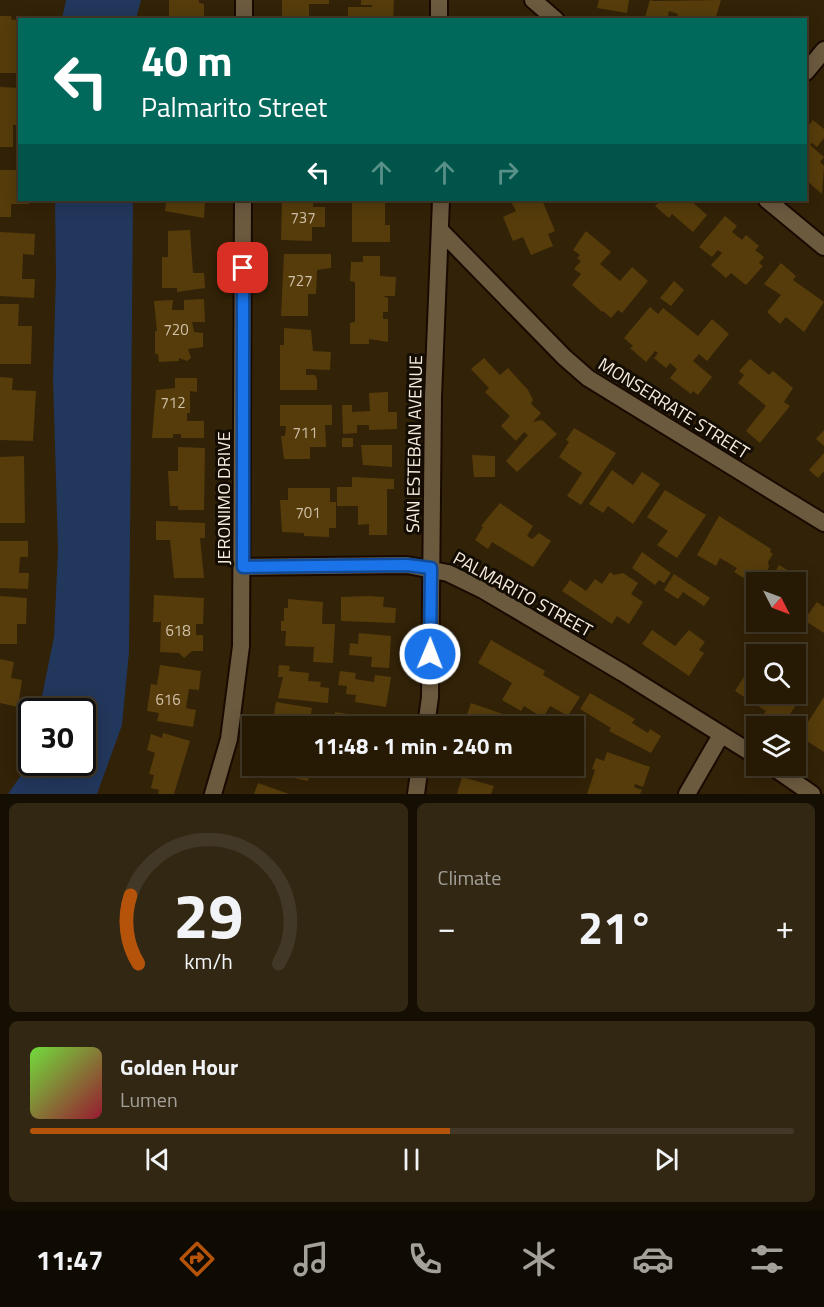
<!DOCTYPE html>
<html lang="en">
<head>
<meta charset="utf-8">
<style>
	body { margin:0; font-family:"Titillium Web",sans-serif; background:#322713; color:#f1f3f6; height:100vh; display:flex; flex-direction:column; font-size:22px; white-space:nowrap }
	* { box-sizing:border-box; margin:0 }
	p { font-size:20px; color:#a4a19a }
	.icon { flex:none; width:33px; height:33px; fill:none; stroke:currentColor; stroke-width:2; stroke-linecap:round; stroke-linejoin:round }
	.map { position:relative; height:794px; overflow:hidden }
	.side { display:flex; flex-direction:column; gap:9px; padding:9px; background:#150e03; flex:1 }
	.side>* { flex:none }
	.banner { position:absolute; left:18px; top:18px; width:789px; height:183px; border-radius:0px; box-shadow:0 3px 15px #0003,0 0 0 2px #423827; background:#00695c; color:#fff; overflow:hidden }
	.needle { width:39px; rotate:132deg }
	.tools { position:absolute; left:746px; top:572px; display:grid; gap:12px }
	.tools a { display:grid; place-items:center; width:60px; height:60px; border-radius:0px; background:#261a05; box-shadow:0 3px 15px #0003,0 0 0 2px #423827; font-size:30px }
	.speed { position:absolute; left:18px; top:698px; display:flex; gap:12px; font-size:30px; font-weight:700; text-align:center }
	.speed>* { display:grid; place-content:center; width:78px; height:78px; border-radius:50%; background:#261a05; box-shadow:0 3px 15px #0003,0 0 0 2px #423827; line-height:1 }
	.speed .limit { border:3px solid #111; border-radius:9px; background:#fff; color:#111 }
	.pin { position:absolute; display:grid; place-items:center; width:51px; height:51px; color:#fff; margin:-26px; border-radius:12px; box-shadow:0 3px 9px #0006 }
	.me { position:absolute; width:66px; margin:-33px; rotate:1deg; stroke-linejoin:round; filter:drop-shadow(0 0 4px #0008) }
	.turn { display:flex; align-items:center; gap:21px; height:126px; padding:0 24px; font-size:27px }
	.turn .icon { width:78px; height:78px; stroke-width:2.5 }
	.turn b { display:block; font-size:42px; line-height:51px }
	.lanes { display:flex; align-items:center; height:57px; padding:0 24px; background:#0003; justify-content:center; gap:30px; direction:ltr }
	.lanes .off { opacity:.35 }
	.big { font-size:45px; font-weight:700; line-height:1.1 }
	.side .card { flex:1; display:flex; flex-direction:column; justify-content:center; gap:9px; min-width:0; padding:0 21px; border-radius:9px; background:#322713 }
	.side .dial { align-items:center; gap:0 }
	.dial svg { height:156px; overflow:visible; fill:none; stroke:#423827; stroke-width:7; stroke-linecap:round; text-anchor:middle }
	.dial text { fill:#f1f3f6; stroke:none }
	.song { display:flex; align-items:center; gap:18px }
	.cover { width:72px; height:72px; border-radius:9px; background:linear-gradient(135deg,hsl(100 70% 55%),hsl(350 70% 35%)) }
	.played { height:6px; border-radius:3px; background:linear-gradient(90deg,#b45309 55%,#423827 55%) }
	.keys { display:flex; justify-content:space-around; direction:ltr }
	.heat { display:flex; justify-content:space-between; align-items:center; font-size:33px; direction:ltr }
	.side .tiles { flex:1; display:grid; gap:9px; grid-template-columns:1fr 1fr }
	.card:last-child { grid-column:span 2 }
	.trip { position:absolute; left:242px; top:716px; width:342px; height:60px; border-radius:0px; background:#261a05; box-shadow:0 3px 15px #0003,0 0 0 2px #423827; font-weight:700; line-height:60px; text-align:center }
	.tabs { display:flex; height:96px; justify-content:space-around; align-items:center; background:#0f0a02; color:#a4a19a }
	.tabs .icon { width:42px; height:42px }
	.tabs .selected { color:#b45309 }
	.tabs b { font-size:27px; color:#f1f3f6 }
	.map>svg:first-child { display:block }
	.water { fill:#22375c }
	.building { fill:#563c0b }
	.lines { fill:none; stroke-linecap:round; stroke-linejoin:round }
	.minor-casing { stroke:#190a00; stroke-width:20 }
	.minor { stroke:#6c5a3f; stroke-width:16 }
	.route-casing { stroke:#114b97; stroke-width:15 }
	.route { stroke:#1a73e8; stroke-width:10 }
	.labels { text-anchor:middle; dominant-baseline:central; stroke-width:6; stroke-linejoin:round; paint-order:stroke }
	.number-label { font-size:15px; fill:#cfc0a8 }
	.street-label { font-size:18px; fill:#f7ecdd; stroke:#140d04 }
</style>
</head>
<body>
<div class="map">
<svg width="824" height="794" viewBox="0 0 824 794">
	<rect width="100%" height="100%" fill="#322207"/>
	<!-- water -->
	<path class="water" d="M66,0h75l-5,19h-74z
		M55,200h78l-4,452 -7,73 -25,69h-89l14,-20 9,-34 1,22h50v-51h-43l15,-74 4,-87 -5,-173 3,-102z"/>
	<!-- building -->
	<path class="building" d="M169,0h30v3l5,1v16l-35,-1z
		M282,0h47v4h-20v15h-27z
		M361,0h33l-1,20h-45v-13h24v-2h-11z
		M599,0h30l-2,13 -30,-5z
		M650,0l4,1 67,-1 -6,20h-39l2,-6 -9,-3 -2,9h-17l-5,-3z
		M0,16h11l1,4 8,-1 -3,54h-17z
		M0,87l20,1v37h-7v22h-13z
		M813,120l11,9v9l-7,9 -5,-4 -2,2 14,12 -4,5 4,4 -2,28 -16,-14v-59l3,4z
		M0,170h20v30h9v4h-18v13h-11z
		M159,200h46l-1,18 -39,-7 1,-9z
		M282,200h31v7h12v20h-13v14l-31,-1z
		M352,200h33v25h5v17h-38z
		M510,200h32l13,31 -7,3 5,12 -22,9 -8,-18 -10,4 -10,-24 13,-6z
		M655,200h35l17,15 -14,17 -21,-18 -3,4 -14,-12 3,-3z
		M725,216l12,10 -5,6 10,8 4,-5 13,11 -4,4 9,7 -5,6 4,3 -17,19 -15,-12 -5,5 -15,-13 11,-12 -4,-3 -6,7 -13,-10z
		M190,230l3,43h11l1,15 -28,4v-4h-15v-31h6v-26z
		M586,231l25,21 -11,12 20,17 12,-14 16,14 -26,32 -4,-3 -7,8 -8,-7 -1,1 -30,-27 9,-11 -7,-5 7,-8 -4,-3 3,-3 -7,-5z
		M0,232l35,2 -1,21 -11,-1 -1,25h13l-1,19 -34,-2z
		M284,254h47v14l-14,2 -1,24h-8v22h-27z
		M363,256h17v20l16,1 -1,19h-12l5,2v14h-5v7h5v23l-19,-3v5h-19v-21l5,-1v-40l-5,-1 1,-19h12z
		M781,263l15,13 -3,4 31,22 -20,30 -18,-15 -6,7 -13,-12 14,-17 -17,-11z
		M674,281l10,9 -13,16 -11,-8z
		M204,299l1,23h-13l2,10 9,1v14l-15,2 3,9 -4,3 -8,-3v3l-20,1 -1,-8h-3v-23h2l-3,-30 19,-1 -1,10h12v-10z
		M0,304h19l-1,22h14l-1,38h-31z
		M650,307l8,7 5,-6 35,28 14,-17 17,15 -22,27 -8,-7 -6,7 19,16 -14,18 -5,-4 -2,3 -21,-16 7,-9 -7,-6 -4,5 -12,-10 4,-5 -3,-2 -9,11 -16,-14 3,-2 -9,-8z
		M284,328l27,2 2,21 18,1 -1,18 -24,-1v6h9l2,4v11h-37v-45h4z
		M484,358l16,17 8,-7 20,22 5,10 -2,4 10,9 -8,9 9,-2 15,14 -40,38 -11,-11 22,-26 -4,-3 -8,9 -15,-15 9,-10 -25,-24 4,-4 -18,-19z
		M750,359l19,16 4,-4 20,17 -9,14 6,4 -30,37 -14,-12 20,-25 -28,-23 6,-8 -5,-4z
		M0,377l13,1 -1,12 24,1 -3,50 -33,-1z
		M175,378h22v14l-7,-1v22h-3v8h17v17h-23v-4h-8v4h-21l4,-48 19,-2z
		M388,392v20h9v17l-28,1v-5h-12v8l-14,1 -1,-29h10v7l18,-1 -1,-18z
		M280,405h52v20h-7l1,22h-16v12h-26l-3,-23h4l1,-10h-6z
		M574,428l42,25 -35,52 -14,-9 15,-23 -23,-16 10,-15 -3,-2z
		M824,430v16l-8,-7z
		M342,438h11v9h-11z
		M361,445h31v22l-29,-2z
		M178,447l27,1 -1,62h-26v-4h-8l-2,-35h10z
		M824,453v18l-6,7 -9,-8z
		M472,455l23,1v21h-21z
		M24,456l1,67h-25v-66z
		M612,470l21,15 9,-13 18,12 -27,40 -25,-18 -5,7 -14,-9z
		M352,477l42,2v10h-7v46h-18v-11l-11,1v-19h-21v-19h15z
		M288,488h42v14h6v26h-7v9l-25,-1v-3l-22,-1 -2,-32h8z
		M665,490l41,25 -29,43 -20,-13 11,-14 -21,-14z
		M500,503l33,23 -6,10 5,3 7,-6 12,8 -18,26 -41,-25 -4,7 -13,-9 8,-13 -2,-1z
		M719,516l52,33 -1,3 3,2 -5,8 1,5 -2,5 -6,1 -7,11 -20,-12 3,-4 -17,-10 -4,8 -19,-11z
		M156,521l49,2v15h-5l4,40h-30l-4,-38h-14z
		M0,541h28v16h-8l-1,16h10l-1,16 -28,-1z
		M642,552l29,21 -7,10 -5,-3 -4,5 -23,-17z
		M779,565l15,9 -4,8 -19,-2z
		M610,572l4,3 9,-2 15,10 -7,11 12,8 -14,22 -12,-8 -5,8 -50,-33 8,-11 16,11 9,-12 7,5z
		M674,574l36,24 -6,8 -21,-14 -5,7 -14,-9z
		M154,595l50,3 -1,26h-7v11h7v16h-11l-8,7 -5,-5 -19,-1 1,-30h-8z
		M0,596l27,2 -1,26h-9v20h-17z
		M368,596l16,1 -1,10 13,1 -1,15 -54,-2v-24z
		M288,599l35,3 -1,22h13l-2,39 -20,-1 1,-15 -29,-1 1,-15h-5v-10h3v-13h4z
		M817,602l7,5v26l-20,-13z
		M652,630l23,16 14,-16 16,12 -6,8 5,3 -15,23 -47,-32z
		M359,633l32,3 -2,32 -18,-1 1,-10 -23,-2 1,-12 8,1z
		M491,640l54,31 -2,4 37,22 -12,19 -18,-10 -7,12 -19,-12 -3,5 -19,-11 10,-17 -34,-20z
		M756,658v35h39v-5l9,5 -22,33 -18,-12 2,-3 -31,-20z
		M0,659l14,3 -3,16 11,2 -4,27 -18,-4z
		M160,665l41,6 -2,19 -10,-1 -3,19 10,2 -3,17 -36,-6 2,-8 -12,-2 4,-27 6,1z
		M279,665l11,1 -1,5 20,2 -1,8 13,1 -1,5 9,1 -1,15 -50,-5 5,-21h-5z
		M340,671l16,2 -1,6 19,3 1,-7 16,2 -5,30 -31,-5 1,-7 -10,-1 1,-8 -9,-1z
		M590,693l45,26 -3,4 16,10 2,-4 11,7 -10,17 -42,-22 2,-3 -31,-19z
		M824,697v55l-25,-16z
		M276,702l36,6 -3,16 7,2h-43l1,-6 6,1 1,-5 -7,-2z
		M471,703l52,18 -2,5h-54l-3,-3z
		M335,712l34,5 -1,9h-35z
		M374,720l16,2 -1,4h-16z
		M163,733l27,8 -16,53h-16l1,-4 -8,-2 3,-13 -5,-1 6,-21 -8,-3 4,-16 11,4z
		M607,752l43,15 -7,20 -8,-3 -1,3 8,3 -2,4h-53l8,-24 -3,-1 4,-11 8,3z
		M268,765h44l-4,16 -42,-9z
		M458,765h70l-5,13 -25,-8 -1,4 -10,-3 -2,4z
		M462,777l32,9 -3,8h-34z
		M258,783l31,11h-35z"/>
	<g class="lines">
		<!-- minor casing -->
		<g class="minor-casing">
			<path id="minor" d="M439,0v20
				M533,0l23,20
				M244,20v-20
				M806,72l18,-22
				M767,200l57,47
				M441,231l123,126 24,21 236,145
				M243,567l164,-2 41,8 35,17 140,83 133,83
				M426,726l4,-29 3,-300 8,-197
				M770,765l42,29
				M213,794l16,-55 12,-93 2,-446
				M416,794l4,-29
				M687,794l34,-59"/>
		</g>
		<!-- minor -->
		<use href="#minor" class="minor"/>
	</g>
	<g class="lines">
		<!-- route casing -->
		<g class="route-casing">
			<path id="route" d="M243,268v299l164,-2 24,3 -1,86"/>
		</g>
		<!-- route -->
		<use href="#route" class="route"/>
	</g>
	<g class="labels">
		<!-- number labels -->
		<g class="number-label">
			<text x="303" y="217">737</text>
			<text x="300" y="280">727</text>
			<text x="176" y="329">720</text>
			<text x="173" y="402">712</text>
			<text x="305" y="432">711</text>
			<text x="308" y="512">701</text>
			<text x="178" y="630">618</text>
			<text x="168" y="699">616</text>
		</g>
		<!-- street labels -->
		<g class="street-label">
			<text transform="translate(674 408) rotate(32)">MONSERRATE STREET</text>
			<text transform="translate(414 444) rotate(-89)">SAN ESTEBAN AVENUE</text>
			<text transform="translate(223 498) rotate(-90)">JERONIMO DRIVE</text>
			<text transform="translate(523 594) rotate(29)">PALMARITO STREET</text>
		</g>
	</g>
</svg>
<div class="tools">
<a><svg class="needle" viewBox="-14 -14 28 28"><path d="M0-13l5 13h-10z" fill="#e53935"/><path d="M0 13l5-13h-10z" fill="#a4a19a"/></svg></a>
<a><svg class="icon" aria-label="search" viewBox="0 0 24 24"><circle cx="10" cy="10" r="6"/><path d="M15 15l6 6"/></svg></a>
<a><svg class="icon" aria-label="layers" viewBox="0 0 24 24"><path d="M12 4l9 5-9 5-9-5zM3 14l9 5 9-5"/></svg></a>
</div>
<div class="speed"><div class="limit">30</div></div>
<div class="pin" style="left:243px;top:268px;background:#d93025"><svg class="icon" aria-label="arrive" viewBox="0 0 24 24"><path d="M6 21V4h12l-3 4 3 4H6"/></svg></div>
<svg class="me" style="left:430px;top:654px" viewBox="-20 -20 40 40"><circle r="17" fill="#1a73e8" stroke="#fff" stroke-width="3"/><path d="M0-11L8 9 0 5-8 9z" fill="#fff"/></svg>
<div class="trip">11:48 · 1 min · 240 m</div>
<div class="banner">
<div class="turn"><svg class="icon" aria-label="left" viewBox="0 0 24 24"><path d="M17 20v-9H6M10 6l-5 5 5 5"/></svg><div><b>40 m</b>Palmarito Street</div></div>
<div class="lanes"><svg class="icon" aria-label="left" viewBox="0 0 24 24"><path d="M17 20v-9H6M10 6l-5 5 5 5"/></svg><svg class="icon off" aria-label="ahead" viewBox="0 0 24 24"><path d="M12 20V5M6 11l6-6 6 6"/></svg><svg class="icon off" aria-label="ahead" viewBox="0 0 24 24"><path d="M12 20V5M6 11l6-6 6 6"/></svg><svg class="icon off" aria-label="right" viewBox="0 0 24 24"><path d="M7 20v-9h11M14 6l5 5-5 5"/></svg></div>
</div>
</div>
<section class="side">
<div class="tiles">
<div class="card dial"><svg viewBox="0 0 100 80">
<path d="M14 69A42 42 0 1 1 86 69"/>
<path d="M14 69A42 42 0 0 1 10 34" stroke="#b45309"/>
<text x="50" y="56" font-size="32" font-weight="700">29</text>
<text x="50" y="72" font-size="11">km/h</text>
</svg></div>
<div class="card"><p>Climate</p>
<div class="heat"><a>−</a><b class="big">21°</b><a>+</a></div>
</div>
<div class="card">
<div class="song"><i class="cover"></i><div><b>Golden Hour</b><p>Lumen</p></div></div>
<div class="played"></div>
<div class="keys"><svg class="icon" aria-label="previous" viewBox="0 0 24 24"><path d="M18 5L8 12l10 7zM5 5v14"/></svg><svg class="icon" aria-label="pause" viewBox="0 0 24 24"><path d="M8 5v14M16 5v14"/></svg><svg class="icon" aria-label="next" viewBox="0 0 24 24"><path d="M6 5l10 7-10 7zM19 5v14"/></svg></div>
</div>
</div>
</section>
<nav class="tabs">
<b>11:47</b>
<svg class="icon selected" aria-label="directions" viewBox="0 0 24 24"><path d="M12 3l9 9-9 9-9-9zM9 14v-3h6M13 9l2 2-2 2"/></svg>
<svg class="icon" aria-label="music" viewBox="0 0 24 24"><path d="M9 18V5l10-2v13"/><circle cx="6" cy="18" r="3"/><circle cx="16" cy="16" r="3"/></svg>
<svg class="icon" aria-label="phone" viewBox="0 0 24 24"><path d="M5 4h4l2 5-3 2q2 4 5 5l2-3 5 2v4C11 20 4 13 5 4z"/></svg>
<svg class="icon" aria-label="climate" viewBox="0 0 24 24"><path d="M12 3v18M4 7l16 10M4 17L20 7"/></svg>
<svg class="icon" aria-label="car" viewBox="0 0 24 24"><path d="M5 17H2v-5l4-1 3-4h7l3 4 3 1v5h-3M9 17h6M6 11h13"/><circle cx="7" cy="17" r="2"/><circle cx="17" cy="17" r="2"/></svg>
<svg class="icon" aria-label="filters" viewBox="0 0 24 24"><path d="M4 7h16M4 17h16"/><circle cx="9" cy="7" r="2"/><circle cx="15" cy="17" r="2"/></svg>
</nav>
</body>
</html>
